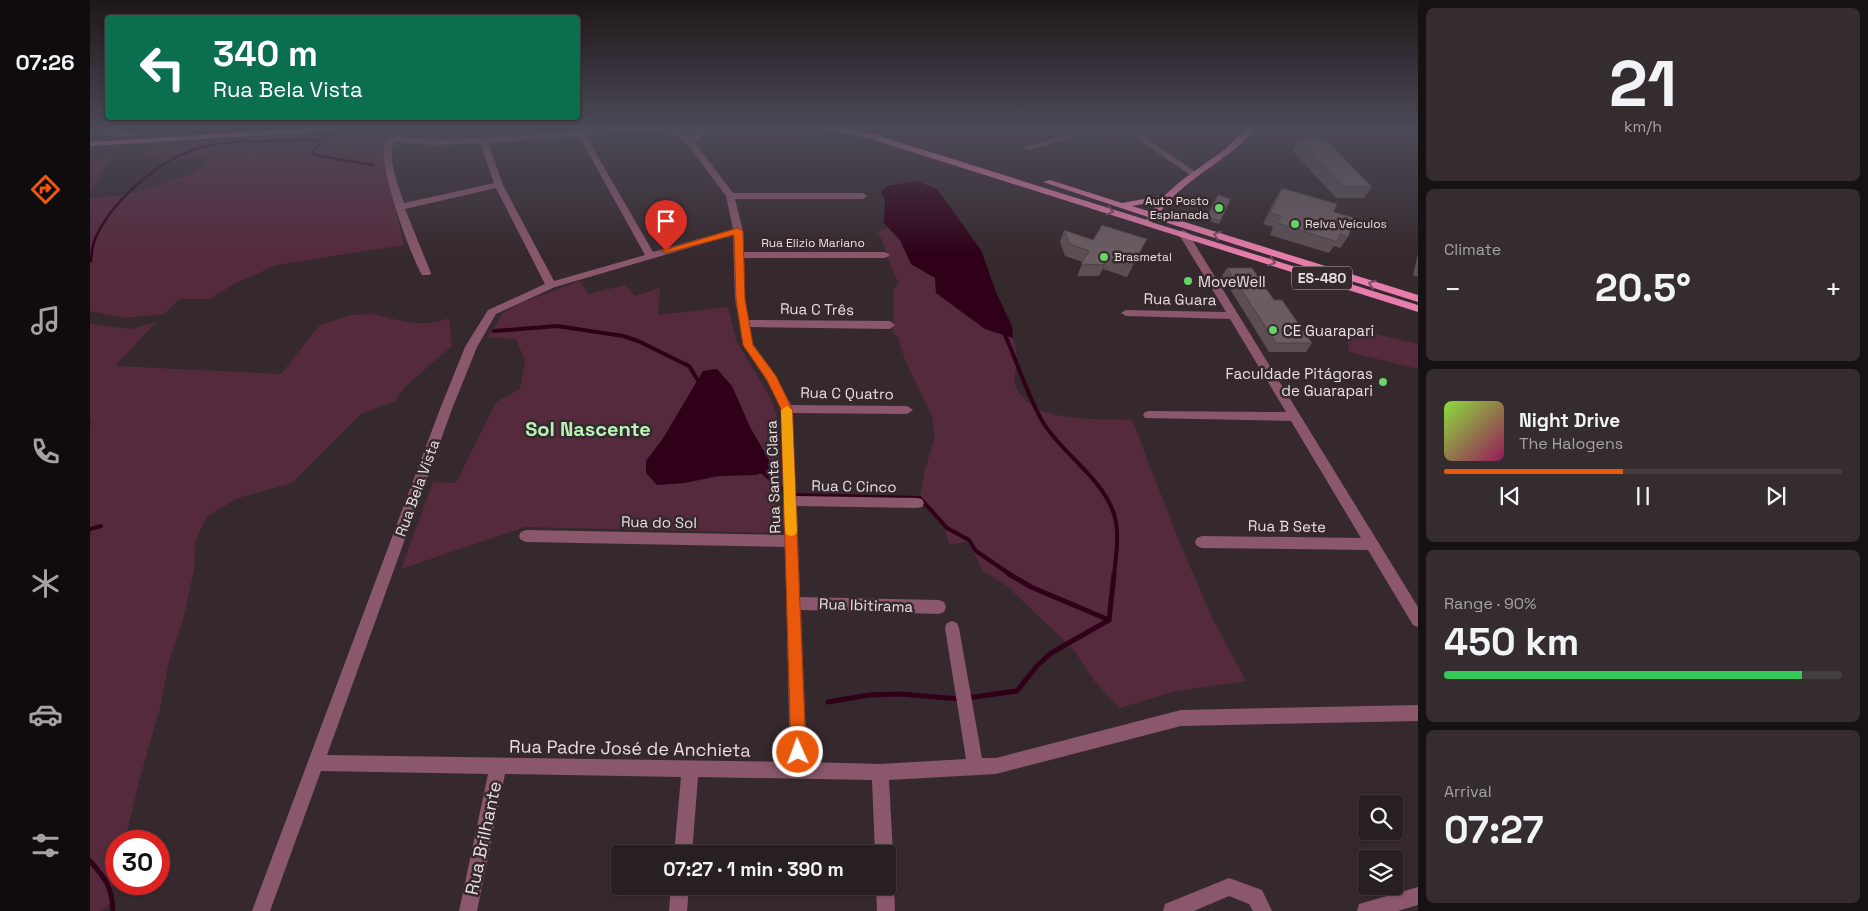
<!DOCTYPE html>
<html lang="en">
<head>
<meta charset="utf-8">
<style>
	body { margin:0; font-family:"Space Grotesk",sans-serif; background:#342c2f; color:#f1f3f6; height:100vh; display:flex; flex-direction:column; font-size:19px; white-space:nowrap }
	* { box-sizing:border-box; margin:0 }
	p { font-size:16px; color:#a5a2a5 }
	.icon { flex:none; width:28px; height:28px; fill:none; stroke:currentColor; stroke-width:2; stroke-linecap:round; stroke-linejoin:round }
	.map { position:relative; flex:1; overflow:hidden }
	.details { display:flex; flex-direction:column; gap:8px; padding:8px; background:#161113; width:450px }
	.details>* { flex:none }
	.guide { position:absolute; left:15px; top:15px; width:475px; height:105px; border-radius:5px; box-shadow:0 1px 4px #0004,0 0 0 1px #443d40; background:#0b6e4f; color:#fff; overflow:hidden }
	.buttons { position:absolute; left:1268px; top:795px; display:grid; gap:10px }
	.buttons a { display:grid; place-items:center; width:45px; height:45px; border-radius:5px; background:#281f22; box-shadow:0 1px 4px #0004,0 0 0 1px #443d40; font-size:25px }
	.speed { position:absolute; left:15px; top:830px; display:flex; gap:10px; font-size:25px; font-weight:700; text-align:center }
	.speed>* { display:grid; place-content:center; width:65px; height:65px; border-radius:50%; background:#281f22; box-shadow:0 1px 4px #0004,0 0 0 1px #443d40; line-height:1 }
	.speed .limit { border:8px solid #d22; background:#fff; color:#111 }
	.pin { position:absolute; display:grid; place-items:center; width:42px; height:42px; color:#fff; margin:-51px -21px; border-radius:50% 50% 50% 0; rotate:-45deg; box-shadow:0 0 5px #0007 }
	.pin .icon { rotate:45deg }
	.me { position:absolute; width:55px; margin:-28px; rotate:358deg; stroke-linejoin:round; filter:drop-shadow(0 0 4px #0008) }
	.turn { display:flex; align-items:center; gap:18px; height:105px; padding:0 25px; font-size:22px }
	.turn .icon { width:65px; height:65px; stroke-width:2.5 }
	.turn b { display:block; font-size:35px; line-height:42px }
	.big { font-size:38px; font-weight:700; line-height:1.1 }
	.details .widget { flex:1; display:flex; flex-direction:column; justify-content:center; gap:8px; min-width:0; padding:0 18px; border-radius:8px; background:#342c2f }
	.details .dial { align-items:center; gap:0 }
	.dial b { font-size:65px; line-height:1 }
	.song { display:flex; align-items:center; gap:15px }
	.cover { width:60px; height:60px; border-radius:8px; background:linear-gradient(135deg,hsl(90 70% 55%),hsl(330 70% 35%)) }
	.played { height:5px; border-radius:2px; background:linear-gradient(90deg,#ea580c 45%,#443d40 45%) }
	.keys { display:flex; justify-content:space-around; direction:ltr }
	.heat { display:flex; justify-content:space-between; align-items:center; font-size:28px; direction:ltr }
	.charge { height:8px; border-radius:4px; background:linear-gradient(90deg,#34c759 90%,#443d40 0) }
	.trip { position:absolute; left:521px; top:845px; width:285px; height:50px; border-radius:5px; background:#281f22; box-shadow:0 1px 4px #0004,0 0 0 1px #443d40; font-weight:700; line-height:50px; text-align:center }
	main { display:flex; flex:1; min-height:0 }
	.menu { display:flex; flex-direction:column; width:90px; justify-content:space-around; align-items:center; background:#100c0e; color:#a5a2a5 }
	.menu .icon { width:35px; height:35px }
	.menu .selected { color:#ea580c }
	.menu b { font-size:22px; color:#f1f3f6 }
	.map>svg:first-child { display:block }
	.green { fill:#562a3d; fill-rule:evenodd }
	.water { fill:#2f0018 }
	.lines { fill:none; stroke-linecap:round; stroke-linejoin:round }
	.stream-far2 { stroke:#2f0018; stroke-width:2.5 }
	.stream-far1 { stroke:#2f0018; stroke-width:4 }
	.stream { stroke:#2f0018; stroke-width:5 }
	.minor { fill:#8a576c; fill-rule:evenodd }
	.major { fill:#e67dab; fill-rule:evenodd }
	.wall { fill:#5c4f54 }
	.shaded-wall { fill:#4b4045 }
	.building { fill:#6b5c62; stroke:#4b4045 }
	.oneway { stroke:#7c4b60 }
	.route { fill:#ea580c; stroke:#983908 }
	.slow { fill:#f59e0b }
	.poi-dot { fill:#66d467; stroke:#36292e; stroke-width:2 }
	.labels { text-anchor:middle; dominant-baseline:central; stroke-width:5; stroke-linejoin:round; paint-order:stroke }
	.far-poi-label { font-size:12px; fill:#e8dfe2; stroke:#36292e; text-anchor:start }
	.far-street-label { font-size:12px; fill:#e8dfe2; stroke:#36292e }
	.shield { fill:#36292e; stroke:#b3a8ac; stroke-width:1 }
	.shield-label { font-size:14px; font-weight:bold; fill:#e8dfe2 }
	.poi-label { font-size:15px; fill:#e8dfe2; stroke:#36292e; text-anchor:start }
	.street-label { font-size:15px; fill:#e8dfe2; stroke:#36292e }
	.near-street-label { font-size:18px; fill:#e8dfe2; stroke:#36292e }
	.district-label { font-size:20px; font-weight:bold; fill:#b7f1b5; stroke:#36292e }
</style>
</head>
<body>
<main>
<nav class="menu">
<b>07:26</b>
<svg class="icon selected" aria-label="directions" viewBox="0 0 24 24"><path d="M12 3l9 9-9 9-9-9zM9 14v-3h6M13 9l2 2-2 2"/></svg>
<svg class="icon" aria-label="music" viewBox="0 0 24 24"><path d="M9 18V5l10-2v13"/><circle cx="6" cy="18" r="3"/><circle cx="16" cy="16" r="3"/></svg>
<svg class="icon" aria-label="phone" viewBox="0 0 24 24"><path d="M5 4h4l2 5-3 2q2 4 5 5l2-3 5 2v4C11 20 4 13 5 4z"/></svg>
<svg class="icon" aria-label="climate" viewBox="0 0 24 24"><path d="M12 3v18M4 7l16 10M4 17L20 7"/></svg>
<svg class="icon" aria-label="car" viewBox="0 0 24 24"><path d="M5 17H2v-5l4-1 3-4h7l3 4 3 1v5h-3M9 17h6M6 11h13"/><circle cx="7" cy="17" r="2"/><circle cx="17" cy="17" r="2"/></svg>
<svg class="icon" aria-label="filters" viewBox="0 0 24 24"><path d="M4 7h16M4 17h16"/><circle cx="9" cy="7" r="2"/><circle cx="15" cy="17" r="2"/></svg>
</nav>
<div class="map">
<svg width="1328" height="911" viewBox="0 0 1328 911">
	<rect width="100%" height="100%" fill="#36292e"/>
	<!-- green -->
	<path class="green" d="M298,129l4,4 -5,42 17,70 -128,20 -40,18 -27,16h-30l-15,15 -40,4 -34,-7v-113l37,-3 66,-22 20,-16 -43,3 -27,-3 7,-14z
		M19,158l-19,36v-35z
		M798,228l12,12 11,24 24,14 1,15 49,36 28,9c2,7 4,15 4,22 0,9 -5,19 -1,27 17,38 82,31 116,33l45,116 34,80 35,65 -70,10 -56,17 -25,-26 -21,-32 -67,-64 -25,-16 -13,-29 -20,4 -6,-23 -23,-25 4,-23 11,-38 -3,-20 -27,-56 -7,-23 -5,-5v-43l6,-6c-10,-15 -12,-34 -21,-51z
		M490,281l8,13 37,-9 10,11 25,-8 -2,27 70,-8 8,33 35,59 8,25v109l-254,-6 -124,42 32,-87 23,1 40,-81 24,-13 5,-28 -9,-22 -28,-2 15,-24 18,-10zM626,369l56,96 -16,10 -37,1 -35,7 -38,-23 16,-20 41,-69z
		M282,314c27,6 51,15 77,4l3,28 -45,39 -12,16 -34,13 -69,69 -54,15 -32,19 -11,26 -1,27 -11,50 -14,41 -9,47 -21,73 -14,60h-9v32l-5,17v13l-9,8h-12v-486l2,-2 -2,-4v-95l42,5 24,-7 -41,44 166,8 39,-49 32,-10z
		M1256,327l72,17v25l-69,-17z"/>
	<!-- water -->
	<path class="water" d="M827,181l20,8 44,61 15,42 16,34 1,12 -28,-9 -49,-36 -1,-15 -24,-14 -11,-24 -16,-17 1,-23 -4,-8 6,-6z
		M627,369l15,17 18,41 22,38 -4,6 -12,4 -37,1 -35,7 -27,2 -11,-12v-12l16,-21 41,-69z"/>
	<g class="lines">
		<!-- stream-far2 -->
		<path class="stream-far2" d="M1,261c1,-8 1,-15 4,-22 17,-39 67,-82 108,-92 37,-9 77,-5 114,-7l3,3 -7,8 1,4 59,10"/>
		<!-- stream-far1 -->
		<path class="stream-far1" d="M404,331l63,-5 66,10 15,5 51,25 10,16
			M914,333c14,30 23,63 40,91 20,31 58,54 70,90 6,19 2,42 0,61
			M670,470l22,19 13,6 125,3 27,30 22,12 7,11 35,24
			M0,529l11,-3"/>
		<!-- stream -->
		<path class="stream" d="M919,574l22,13 78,33
			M877,698l50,-7 19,-24 15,-14 58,-33 5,-46
			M738,702l41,-7 31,-1 60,5
			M0,861c16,18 22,26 23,50"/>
		<!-- minor -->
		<path class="minor" d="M310,128h9l-9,9 56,3 154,-12h68l12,10 8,-10h8l-11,15 38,50h130l4,3 -4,3h-128l8,32v21h142l5,3 -5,3h-141l1,41 4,21 141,1 5,4 -5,4 -140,-2 3,17 23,32 15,29 116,1 6,4 -6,4 -114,-1 3,83 121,2 5,1 2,4 -2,4 -5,1 -120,-2 3,91 139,3 5,2 2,5 -2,5 -5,2 -138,-4 6,152 73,2 86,-5 -21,-131 2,-5 5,-2 5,2 2,5 23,130h14l185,-48 237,-5v16l-237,5 -185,48 -107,6 4,74 -3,6 -2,2v-8h-13l-3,-74 -174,-3 -6,77h-18l7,-77 -176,-3 -28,137h-18l29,-137 -167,-3 -51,140h-18l188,-502 25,-62 23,-37 57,-26 -49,-96 -91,21 26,64 -1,2h-8c-13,-23 -43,-106 -38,-131zM540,131l45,3 13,11 38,51 7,33 -80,23 -67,-116zM489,136l66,119 -91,26 -51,-96 -15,-42zM306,142l35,3 49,-2 14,40 -90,20c-4,-13 -20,-52 -8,-61zM643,235l2,64 8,46 24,36 14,28 3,126 -258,-5 -5,2 -2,4 2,4 5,2 259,5 5,215 -463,-7 125,-346 25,-62 19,-33 59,-27z
			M718,128h25l31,5 4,2 -4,2z
			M997,128h14l-71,22 -7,-2z
			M1032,128h10l68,47 -7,2z
			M0,130c14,0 38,-3 49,5l-4,2 -45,-3z
			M1093,230l5,3 230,374v20l-5,-2 -45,-75 -166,-2 -5,-2 -2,-4 2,-4 5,-2 159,2 -70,-117 -146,-3 -2,-3 2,-3 4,-1 137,1 -56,-93 -104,-3 -5,-3 5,-3 100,2 -48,-79z
			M798,878l3,2 3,6 1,25h-18l-1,-25h12z
			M1139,878l33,12 10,21h-19l-4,-7 -20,-8 -35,15h-31l2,-7z
			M581,886h18l-2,25h-18z
			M1328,887v18l-20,6h-41l2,-7 7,-2z"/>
		<!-- major -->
		<path class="major" d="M214,128h51l-4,2 -261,16v-4z
			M738,128h18l27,6 274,86 1,-3 -105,-35 7,-2 72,23 43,-8 17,-15 42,-30 23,-22h9c-28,34 -73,50 -97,86l259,81v7l-263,-83 -4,3 267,83v7l-550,-174zM1069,201l-8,11 -19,-6z"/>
	</g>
	<!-- wall -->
	<path class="wall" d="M1209,139l73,48 -8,11h-28l-44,-48z
		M1192,188l52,24 14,25 -8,11 -6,-2 -5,7 -59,-18 3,-8 -10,-3 12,-25z
		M1128,195l13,4 -12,25 -14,-4z
		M974,230l29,10 48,11 -14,26 -24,-8 -4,7h-22l6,-14 -18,-6 -5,-14z
		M1328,253v24l-5,-2z
		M1137,268l47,32 38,43 -6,9h-37l-47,-76z"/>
	<!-- shaded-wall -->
	<path class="shaded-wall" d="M1057,239l-6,12 -14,26 5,-11z
		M1018,258l-5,11 -4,7 5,-11z"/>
	<!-- building -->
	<path class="building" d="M1209,139h26l47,48h-28z
		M1192,188l55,16 -3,8 21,6 -7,19 -8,-3 -3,8 -60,-19 4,-7 -11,-3z
		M1128,195l13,4 -11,22 -13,-4z
		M1012,225l45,14 -15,27 -24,-8 -4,7 -23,-1 8,-13 -19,-7 -6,-14 29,10z
		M1137,268h25l22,32h8l30,43h-36z"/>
	<!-- one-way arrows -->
	<defs><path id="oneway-chevron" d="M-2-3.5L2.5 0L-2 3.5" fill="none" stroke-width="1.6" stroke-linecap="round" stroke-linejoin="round" transform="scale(1.25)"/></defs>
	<g class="oneway">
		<use href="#oneway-chevron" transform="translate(1020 211) rotate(17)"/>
		<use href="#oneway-chevron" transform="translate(1127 235) rotate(-162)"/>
		<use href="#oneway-chevron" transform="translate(1182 262) rotate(18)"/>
		<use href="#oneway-chevron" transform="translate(1282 284) rotate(-162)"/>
	</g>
	<!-- sky -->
	<linearGradient id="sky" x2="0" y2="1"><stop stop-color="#1e1719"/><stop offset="0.5" stop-color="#4c4957"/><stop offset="1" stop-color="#4c4957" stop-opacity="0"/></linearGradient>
	<rect width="1328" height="256" fill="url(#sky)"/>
	<!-- route -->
	<path class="route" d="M648,228l5,3 2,68 8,46 23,31 16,33 14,343 -3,5 -5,2 -5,-2 -2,-5 -10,-343 -14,-29 -24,-35 -7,-46 -2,-64 -68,18 -5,-2z"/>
	<!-- slow -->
	<path class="slow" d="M697,406l5,4 5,121 -2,4 -4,1 -4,-1 -2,-4 -4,-121z"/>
	<!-- markers -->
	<g class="poi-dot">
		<circle cx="1129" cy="208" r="5"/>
		<circle cx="1205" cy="224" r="5"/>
		<circle cx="1014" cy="257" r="5"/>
		<circle cx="1098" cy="281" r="5"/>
		<circle cx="1183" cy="330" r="5"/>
		<circle cx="1293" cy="382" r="5"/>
	</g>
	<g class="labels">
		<!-- far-poi labels -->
		<g class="far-poi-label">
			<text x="1119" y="201" text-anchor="end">Auto Posto<tspan x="1119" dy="14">Esplanada</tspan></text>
			<text x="1215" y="224">Relva Veículos</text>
			<text x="1024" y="257">Brasmetal</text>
		</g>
		<!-- far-street labels -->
		<g class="far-street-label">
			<text x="723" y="243">Rua Elizio Mariano</text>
		</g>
		<!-- shield labels -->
		<rect class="shield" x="1202" y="266.5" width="60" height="23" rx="4"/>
		<g class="shield-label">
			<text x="1232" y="278">ES-480</text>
		</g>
		<!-- poi labels -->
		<g class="poi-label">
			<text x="1108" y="281">MoveWell</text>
			<text x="1193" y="330">CE Guarapari</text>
			<text x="1283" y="373" text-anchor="end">Faculdade Pitágoras<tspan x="1283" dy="17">de Guarapari</tspan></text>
		</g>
		<!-- street labels -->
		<g class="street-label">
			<text transform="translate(1090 299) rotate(1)">Rua Guara</text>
			<text transform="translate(727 309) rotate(1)">Rua C Três</text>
			<text transform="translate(757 393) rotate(1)">Rua C Quatro</text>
			<text transform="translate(683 477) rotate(-92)">Rua Santa Clara</text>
			<text transform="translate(764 486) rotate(1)">Rua C Cinco</text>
			<text transform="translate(327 488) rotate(-70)">Rua Bela Vista</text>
			<text transform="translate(569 522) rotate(1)">Rua do Sol</text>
			<text transform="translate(1197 526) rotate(1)">Rua B Sete</text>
			<text transform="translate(776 605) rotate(2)">Rua Ibitirama</text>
		</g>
		<!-- near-street labels -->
		<g class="near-street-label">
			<text transform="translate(540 748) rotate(1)">Rua Padre José de Anchieta</text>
			<text transform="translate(393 838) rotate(-78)">Rua Brilhante</text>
		</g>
		<!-- district labels -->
		<g class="district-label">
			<text x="498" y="429">Sol Nascente</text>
		</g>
	</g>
</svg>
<div class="buttons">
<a><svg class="icon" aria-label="search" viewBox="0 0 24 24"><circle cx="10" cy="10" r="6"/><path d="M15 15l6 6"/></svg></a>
<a><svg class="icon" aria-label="layers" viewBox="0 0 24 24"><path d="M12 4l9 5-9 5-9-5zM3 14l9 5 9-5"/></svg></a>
</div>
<div class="speed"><div class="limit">30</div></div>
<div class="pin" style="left:576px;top:251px;background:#d93025"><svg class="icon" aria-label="arrive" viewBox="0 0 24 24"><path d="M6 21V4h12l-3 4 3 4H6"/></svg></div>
<svg class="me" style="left:708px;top:752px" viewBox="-20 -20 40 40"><circle r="17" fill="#ea580c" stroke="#fff" stroke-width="3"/><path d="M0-11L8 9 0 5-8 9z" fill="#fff"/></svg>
<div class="trip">07:27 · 1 min · 390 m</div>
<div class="guide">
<div class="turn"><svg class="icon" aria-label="left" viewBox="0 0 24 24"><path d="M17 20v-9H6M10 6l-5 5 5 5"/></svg><div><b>340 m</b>Rua Bela Vista</div></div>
</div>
</div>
<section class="details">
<div class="widget dial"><b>21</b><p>km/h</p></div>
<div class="widget"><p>Climate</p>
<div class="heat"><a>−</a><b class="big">20.5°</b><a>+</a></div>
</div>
<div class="widget">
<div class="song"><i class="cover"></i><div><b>Night Drive</b><p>The Halogens</p></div></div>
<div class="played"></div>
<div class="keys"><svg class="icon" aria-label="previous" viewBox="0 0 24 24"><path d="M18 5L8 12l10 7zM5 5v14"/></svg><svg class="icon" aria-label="pause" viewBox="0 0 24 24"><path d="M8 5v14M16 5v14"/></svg><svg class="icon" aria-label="next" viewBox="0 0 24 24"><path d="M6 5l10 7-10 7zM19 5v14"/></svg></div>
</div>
<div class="widget"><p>Range · 90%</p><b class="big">450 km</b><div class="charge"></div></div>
<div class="widget"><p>Arrival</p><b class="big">07:27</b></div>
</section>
</main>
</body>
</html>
